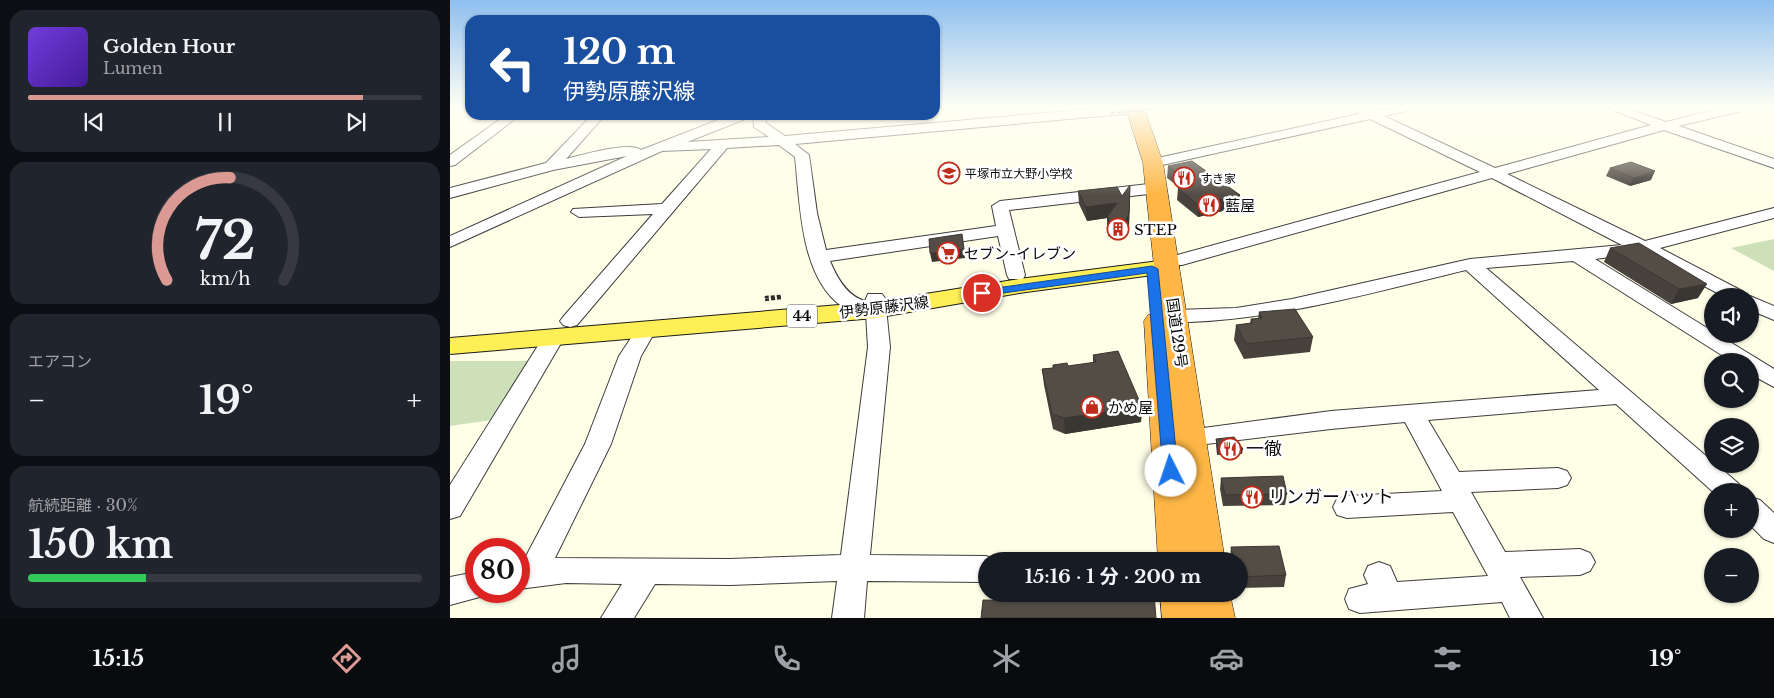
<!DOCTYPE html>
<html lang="ja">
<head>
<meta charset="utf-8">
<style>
	body { margin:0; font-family:"Libre Baskerville","Noto Sans JP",serif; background:#20242c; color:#f1f3f6; height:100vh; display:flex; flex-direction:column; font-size:19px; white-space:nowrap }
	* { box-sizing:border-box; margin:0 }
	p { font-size:16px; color:#9ea1a6 }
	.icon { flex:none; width:28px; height:28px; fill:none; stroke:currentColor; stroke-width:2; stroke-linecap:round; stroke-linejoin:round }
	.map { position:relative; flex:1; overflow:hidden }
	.details { display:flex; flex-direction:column; gap:10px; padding:10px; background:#0d0f14; width:450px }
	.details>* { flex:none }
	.top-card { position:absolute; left:15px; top:15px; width:475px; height:105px; border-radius:15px; box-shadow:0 1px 4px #0004; background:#1a4fa0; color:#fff; overflow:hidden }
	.fabs { position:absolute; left:1254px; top:288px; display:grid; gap:10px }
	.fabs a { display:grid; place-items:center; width:55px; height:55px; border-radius:50%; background:#171b24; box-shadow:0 1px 4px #0004; font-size:25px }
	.speed { position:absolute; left:15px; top:538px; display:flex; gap:10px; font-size:25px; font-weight:700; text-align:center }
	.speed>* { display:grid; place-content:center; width:65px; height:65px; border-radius:50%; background:#171b24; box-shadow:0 1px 4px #0004; line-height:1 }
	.speed .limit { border:8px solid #d22; background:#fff; color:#111 }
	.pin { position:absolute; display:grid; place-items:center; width:42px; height:42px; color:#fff; margin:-21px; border:2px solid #fff; border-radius:50%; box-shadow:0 1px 5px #0007 }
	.me { position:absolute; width:55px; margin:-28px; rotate:356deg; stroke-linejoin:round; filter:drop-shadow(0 0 4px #0008) }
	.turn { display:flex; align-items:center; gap:18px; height:105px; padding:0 15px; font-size:22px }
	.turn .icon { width:65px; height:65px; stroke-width:2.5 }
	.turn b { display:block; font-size:35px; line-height:42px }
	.big { font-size:38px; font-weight:700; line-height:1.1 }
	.details .card { flex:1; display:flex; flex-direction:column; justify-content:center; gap:8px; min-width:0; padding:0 18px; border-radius:15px; background:#20242c }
	.details .dial { align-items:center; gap:0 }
	.dial svg { height:130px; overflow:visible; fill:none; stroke:#363941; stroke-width:7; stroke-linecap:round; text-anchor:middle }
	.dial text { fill:#f1f3f6; stroke:none }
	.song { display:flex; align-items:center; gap:15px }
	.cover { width:60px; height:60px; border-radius:8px; background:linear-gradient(135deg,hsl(260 70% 55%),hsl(260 70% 35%)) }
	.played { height:5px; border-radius:2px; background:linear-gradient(90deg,#db9993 85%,#363941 85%) }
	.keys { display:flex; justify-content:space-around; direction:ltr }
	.heat { display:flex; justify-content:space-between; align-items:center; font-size:28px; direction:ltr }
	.charge { height:8px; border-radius:4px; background:linear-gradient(90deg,#34c759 30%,#363941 0) }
	.trip { position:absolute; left:528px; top:552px; width:270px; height:50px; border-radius:25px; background:#171b24; box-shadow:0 1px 4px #0004; font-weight:700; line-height:50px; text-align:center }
	.menu { display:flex; height:80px; justify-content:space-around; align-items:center; background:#090b0e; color:#9ea1a6 }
	.menu .icon { width:35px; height:35px }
	.menu .active { color:#db9993 }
	.menu b { font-size:22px; color:#f1f3f6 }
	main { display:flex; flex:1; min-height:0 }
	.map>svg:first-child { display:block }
	.cemetery { fill:#cde0b8 }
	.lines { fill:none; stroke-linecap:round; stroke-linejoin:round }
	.minor-casing { stroke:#3d3d3d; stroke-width:2 }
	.major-casing { stroke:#1b1b1b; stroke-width:2 }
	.highway-casing { stroke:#1b1b1b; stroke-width:1 }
	.path { stroke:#2c2c2c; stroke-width:2.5; stroke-dasharray:4 2; stroke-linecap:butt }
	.minor { fill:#fff; fill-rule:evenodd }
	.major { fill:#ffef57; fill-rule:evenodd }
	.highway { fill:#feb646; fill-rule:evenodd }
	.path-bridge { stroke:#2c2c2c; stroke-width:2.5; stroke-dasharray:4 2; stroke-linecap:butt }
	.wall { fill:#47423c }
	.shaded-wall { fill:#3a3631 }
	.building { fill:#534d46; stroke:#3a3631 }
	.route { fill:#1a73e8; stroke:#114b97 }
	.labels { text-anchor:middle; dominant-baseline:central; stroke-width:5; stroke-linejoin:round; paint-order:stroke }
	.far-poi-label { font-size:12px; fill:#0a0a0a; stroke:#fff; text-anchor:start }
	.shield { fill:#fff; stroke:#545454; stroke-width:1 }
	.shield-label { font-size:14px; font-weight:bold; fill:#0a0a0a }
	.poi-label { font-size:15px; fill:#0a0a0a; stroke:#fff; text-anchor:start }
	.street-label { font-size:15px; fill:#0a0a0a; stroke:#fff }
	.near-poi-label { font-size:18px; fill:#0a0a0a; stroke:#fff; text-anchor:start }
</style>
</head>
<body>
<main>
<section class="details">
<div class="card">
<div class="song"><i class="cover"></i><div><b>Golden Hour</b><p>Lumen</p></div></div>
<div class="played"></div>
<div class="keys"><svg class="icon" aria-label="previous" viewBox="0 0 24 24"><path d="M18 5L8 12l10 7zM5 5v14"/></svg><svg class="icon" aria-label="pause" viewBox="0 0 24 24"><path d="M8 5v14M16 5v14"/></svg><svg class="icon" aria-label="next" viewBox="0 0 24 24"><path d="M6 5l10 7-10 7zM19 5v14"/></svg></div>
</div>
<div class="card dial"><svg viewBox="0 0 100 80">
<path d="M14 69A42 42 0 1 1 86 69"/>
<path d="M14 69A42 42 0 0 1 53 6" stroke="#db9993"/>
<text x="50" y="56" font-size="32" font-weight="700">72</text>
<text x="50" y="72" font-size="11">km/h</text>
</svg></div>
<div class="card"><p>エアコン</p>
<div class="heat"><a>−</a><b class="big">19°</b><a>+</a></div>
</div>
<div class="card"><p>航続距離 · 30%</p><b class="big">150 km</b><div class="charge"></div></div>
</section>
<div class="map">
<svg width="1324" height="618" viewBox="0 0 1324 618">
	<rect width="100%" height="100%" fill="#fffee7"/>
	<!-- cemetery -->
	<path class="cemetery" d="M1324,239v32l-43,-23z
		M0,361h83l-35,58 -48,7z"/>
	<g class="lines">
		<!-- minor casing -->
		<g class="minor-casing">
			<path id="minor" d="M652,108l39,1 -6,4 -340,31 14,11 8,58 9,37 170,-24 -4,-20 8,-5 157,-18 8,5 -8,5 -148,17 16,65 -2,4h-14l-2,-4 -9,-39 -168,25c7,17 17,35 35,40l3,-7h14l3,4 5,49 -20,208 116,1 11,5h-11v21l-119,-1 -3,37h-32l5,-37 -107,4 -75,-1 -21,34h-33l21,-34 -56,-1 -47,6v-26l4,-1 62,-118 34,-88 20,-30 7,-2 7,2 3,4 -15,26 -30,88 -56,114 175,1 111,-4 27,-208 -2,-33c-8,-3 -18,-4 -26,-9 -40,-30 -40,-103 -45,-148l-16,-12 -52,3 -150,177 -7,2 -7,-2 -3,-4 3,-4 90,-103 -74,3 -8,-5 2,-3 89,-5 49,-55 -49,2 -212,96v-11l177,-80 -74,14 -103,28v-10l96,-25 46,-48h13l-39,44c16,-4 63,-18 75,-9l90,-35h18l-1,3 -61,24 82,-5 -15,-10 -1,-12h12l1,8 19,13z
				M901,108h16l6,3 36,-3 -2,3 -23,5 111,52 156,-43 -43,-17h18l40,14 55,-14h22l-2,3 -62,15 95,33v9l-110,-38 -157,44 138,67 129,-33v10l-114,30 84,44 3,4h-24l-82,-43 -46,6 117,72v3h5l57,35v18l-24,-13v-13h-19l-158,-100 -87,7 226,193v3h4l23,20 4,7h-31l-96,-87 -188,16 31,52 99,-4 9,3 4,7 -4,7 -9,3 -87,4 34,60 75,-3 10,4 5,9 -5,9 -10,4 -60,2 23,41h-33l-8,-16 -142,11 -11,-4 -4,-10 4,-10 19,-5 -4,-9 4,-9 11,-4 11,4 7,16 91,-6 -35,-64 -106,6 -10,-3 -4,-8 4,-8 10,-3 95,-5 -37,-69 -74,7 -141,17 -9,-3 -3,-6 3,-6 150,-20 268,-21 -133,-120c-91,22 -182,48 -276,52 -12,0 -25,5 -37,2l-3,-4 3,-4 22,-6 61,-2 56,-9 178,-40 152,-14 -130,-67 -310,87h-12l-3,-4 3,-4 310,-85 -110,-53 -217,48 -7,-4 7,-4 206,-45z
				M56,115h14l-65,50 -5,1v-11z
				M1299,296h1l24,10v14l-24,-10z
				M103,331l7,2 4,5 -104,178 -10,3v-34l96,-152z
				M1300,497l10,3 14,13v30l-10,-4 -14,-14z
				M26,572v19h12l-1,4 -37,10v-28z"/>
		</g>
		<!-- major casing -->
		<g class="major-casing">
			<path id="major" d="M717,260l8,2 4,5 -4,5 -156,21 -144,25 -425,36v-16l425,-36 144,-23z"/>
		</g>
		<!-- highway casing -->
		<g class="highway-casing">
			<path id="highway" d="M676,108h18l19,55 62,398h-67l-14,-240 4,-6 11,-2 -16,-150z
				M710,594h70l5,24h-73z"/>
		</g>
		<!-- path -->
		<path class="path" d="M331,298l-16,2 1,-3 16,-1"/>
		<!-- minor -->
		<use href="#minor" class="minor"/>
		<!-- major -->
		<use href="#major" class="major"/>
		<!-- highway -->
		<use href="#highway" class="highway"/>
		<!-- path-bridge -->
		<path class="path-bridge" d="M661,113l40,-4"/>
	</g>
	<!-- wall -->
	<path class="wall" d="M718,166l72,29 -1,12 -41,10 -21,-17 1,-12h2l-13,-10z
		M1160,168l41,12 -21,6 -24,-10z
		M628,191l44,5 8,2 -1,29 -4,7 -8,6 -9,-4v-5h-1v-13l-20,3 -8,-17z
		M1160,248l88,50 -27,6 -67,-42z
		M809,312l54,25 -3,15 -66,7 -10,-19 2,-15 14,-2 1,-4h7z
		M643,355l49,52 -1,15 -76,12 -12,-5 -9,-44 -2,-16 51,-6z
		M766,439l27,10 -1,5 -25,1 -1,-10z
		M771,478l66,16 -2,11 -62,1 -3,-17z
		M781,547l55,28 -2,12 -45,1v-27h-9v-3z"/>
	<!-- shaded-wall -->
	<path class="shaded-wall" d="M1205,171l-4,9 -21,6 4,-8z
		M680,185l-1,42 -4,7 -8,6v-14z
		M790,195l-1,12 -41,10v-12z
		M667,203l-10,15 -20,3 -1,-14z
		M514,249l1,9 -33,4 -2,-9z
		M1257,284l-9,14 -27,6 8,-15z
		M692,407l-1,15 -76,12 -1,-16z"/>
	<!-- building -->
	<path class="building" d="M742,161l48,34 -42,10 -20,-17 15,-3 -25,-19z
		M1181,162l24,9 -21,7 -24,-10z
		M680,185l-1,28 -3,7 -9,6 -9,-3 1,-5 -2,-1 10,-14 -31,4 -8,-16 39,-4 5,9z
		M512,234l2,15 -34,4 -1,-14z
		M1189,243l68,41 -28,5 -69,-41z
		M845,309l18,28 -67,7 -10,-19 16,-2 -1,-4 11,-1 -3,-6z
		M668,351l24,56 -78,11 -12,-4 -10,-45 11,-1v-3l14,-2 1,3 28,-4 -3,-7z
		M784,437l9,12 -25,1 -2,-11z
		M833,476l4,18 -62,1 -4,-17z
		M829,546l7,29 -47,2v-16h-5l-3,-14z
		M601,594h103l2,24h-175l2,-18 65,1z"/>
	<!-- sky -->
	<linearGradient id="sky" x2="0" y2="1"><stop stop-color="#8ebfef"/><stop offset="0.55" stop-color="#fffff4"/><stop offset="1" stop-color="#fffff4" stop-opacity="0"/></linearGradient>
	<rect width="1324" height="195" fill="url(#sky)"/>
	<!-- route -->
	<path class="route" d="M702,266l6,3 20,202 -2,4h-10l-3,-4 -16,-198 -165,23 -5,-3 5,-3z"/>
	<!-- icons -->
	<defs>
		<g id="school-ring" transform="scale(1.125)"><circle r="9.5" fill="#fff" stroke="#c02c1b" stroke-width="1.5"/><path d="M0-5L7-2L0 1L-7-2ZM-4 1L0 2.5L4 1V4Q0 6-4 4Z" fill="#c02c1b"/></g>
		<g id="restaurant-ring" transform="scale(1.125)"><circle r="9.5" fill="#fff" stroke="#c02c1b" stroke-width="1.5"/><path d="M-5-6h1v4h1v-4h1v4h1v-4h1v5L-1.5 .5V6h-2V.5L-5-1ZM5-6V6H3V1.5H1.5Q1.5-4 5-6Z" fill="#c02c1b"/></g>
		<g id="building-ring" transform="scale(1.125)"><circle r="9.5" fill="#fff" stroke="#c02c1b" stroke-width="1.5"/><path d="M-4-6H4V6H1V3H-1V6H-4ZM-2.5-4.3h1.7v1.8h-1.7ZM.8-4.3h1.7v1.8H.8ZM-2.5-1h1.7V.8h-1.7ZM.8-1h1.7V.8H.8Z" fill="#c02c1b"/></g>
		<g id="supermarket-ring" transform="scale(1.125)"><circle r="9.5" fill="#fff" stroke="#c02c1b" stroke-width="1.5"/><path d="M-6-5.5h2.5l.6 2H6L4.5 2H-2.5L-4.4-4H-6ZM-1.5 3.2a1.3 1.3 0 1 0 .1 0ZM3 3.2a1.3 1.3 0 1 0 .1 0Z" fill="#c02c1b"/></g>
		<g id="shop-ring" transform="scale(1.125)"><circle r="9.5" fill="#fff" stroke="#c02c1b" stroke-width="1.5"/><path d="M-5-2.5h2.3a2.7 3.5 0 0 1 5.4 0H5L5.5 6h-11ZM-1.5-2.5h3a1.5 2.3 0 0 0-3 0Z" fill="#c02c1b"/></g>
	</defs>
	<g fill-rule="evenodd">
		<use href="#school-ring" x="499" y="173"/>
		<use href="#restaurant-ring" x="734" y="178"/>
		<use href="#restaurant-ring" x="759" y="205"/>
		<use href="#building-ring" x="668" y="229"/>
		<use href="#supermarket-ring" x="498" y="253"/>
		<use href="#shop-ring" x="642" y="407"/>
		<use href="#restaurant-ring" x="780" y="449"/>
		<use href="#restaurant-ring" x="802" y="497"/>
	</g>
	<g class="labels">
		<!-- far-poi labels -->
		<g class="far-poi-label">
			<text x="515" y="173">平塚市立大野小学校</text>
			<text x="750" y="178">すき家</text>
		</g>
		<!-- shield labels -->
		<rect class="shield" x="337" y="304.5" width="30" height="23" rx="4"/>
		<g class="shield-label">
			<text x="352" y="316">44</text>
		</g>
		<!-- poi labels -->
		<g class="poi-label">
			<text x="775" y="205">藍屋</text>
			<text x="684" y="229">STEP</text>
			<text x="514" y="253">セブン-イレブン</text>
			<text x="658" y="407">かめ屋</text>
		</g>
		<!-- street labels -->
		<g class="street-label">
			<text transform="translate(434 307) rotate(-7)">伊勢原藤沢線</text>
			<text transform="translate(727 333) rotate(82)">国道129号</text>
		</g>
		<!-- near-poi labels -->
		<g class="near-poi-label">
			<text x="796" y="449">一徹</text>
			<text x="818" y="497">リンガーハット</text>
		</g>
	</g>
</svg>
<div class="fabs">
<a><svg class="icon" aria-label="sound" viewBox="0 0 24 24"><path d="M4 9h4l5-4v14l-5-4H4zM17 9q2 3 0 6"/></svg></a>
<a><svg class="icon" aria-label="search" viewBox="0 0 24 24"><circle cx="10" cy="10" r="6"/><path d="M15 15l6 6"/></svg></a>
<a><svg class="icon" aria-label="layers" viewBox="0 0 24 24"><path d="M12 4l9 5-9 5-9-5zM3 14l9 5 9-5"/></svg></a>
<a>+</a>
<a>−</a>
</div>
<div class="speed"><div class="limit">80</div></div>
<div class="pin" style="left:532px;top:293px;background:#d93025"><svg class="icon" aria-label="arrive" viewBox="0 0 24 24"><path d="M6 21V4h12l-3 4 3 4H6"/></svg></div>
<svg class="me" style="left:721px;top:471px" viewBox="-20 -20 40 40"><circle r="19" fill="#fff"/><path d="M0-13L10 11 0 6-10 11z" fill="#1a73e8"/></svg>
<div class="trip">15:16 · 1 分 · 200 m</div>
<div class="top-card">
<div class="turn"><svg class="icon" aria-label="left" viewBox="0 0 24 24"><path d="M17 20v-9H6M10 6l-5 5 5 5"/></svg><div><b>120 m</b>伊勢原藤沢線</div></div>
</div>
</div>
</main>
<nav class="menu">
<b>15:15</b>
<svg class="icon active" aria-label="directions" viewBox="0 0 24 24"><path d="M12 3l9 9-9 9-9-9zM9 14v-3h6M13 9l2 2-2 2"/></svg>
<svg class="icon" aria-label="music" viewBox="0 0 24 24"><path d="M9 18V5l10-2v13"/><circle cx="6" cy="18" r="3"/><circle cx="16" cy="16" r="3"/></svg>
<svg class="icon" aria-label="phone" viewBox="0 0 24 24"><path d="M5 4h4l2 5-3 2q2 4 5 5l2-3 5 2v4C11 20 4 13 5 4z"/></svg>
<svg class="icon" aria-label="climate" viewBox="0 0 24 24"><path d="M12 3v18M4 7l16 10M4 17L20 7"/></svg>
<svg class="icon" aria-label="car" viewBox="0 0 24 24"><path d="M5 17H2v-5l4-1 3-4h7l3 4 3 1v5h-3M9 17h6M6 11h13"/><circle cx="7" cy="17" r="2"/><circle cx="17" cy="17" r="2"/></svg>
<svg class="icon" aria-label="filters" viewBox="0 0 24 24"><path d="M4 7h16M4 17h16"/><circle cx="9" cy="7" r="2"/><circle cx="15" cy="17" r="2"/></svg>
<b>19°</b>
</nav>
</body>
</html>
